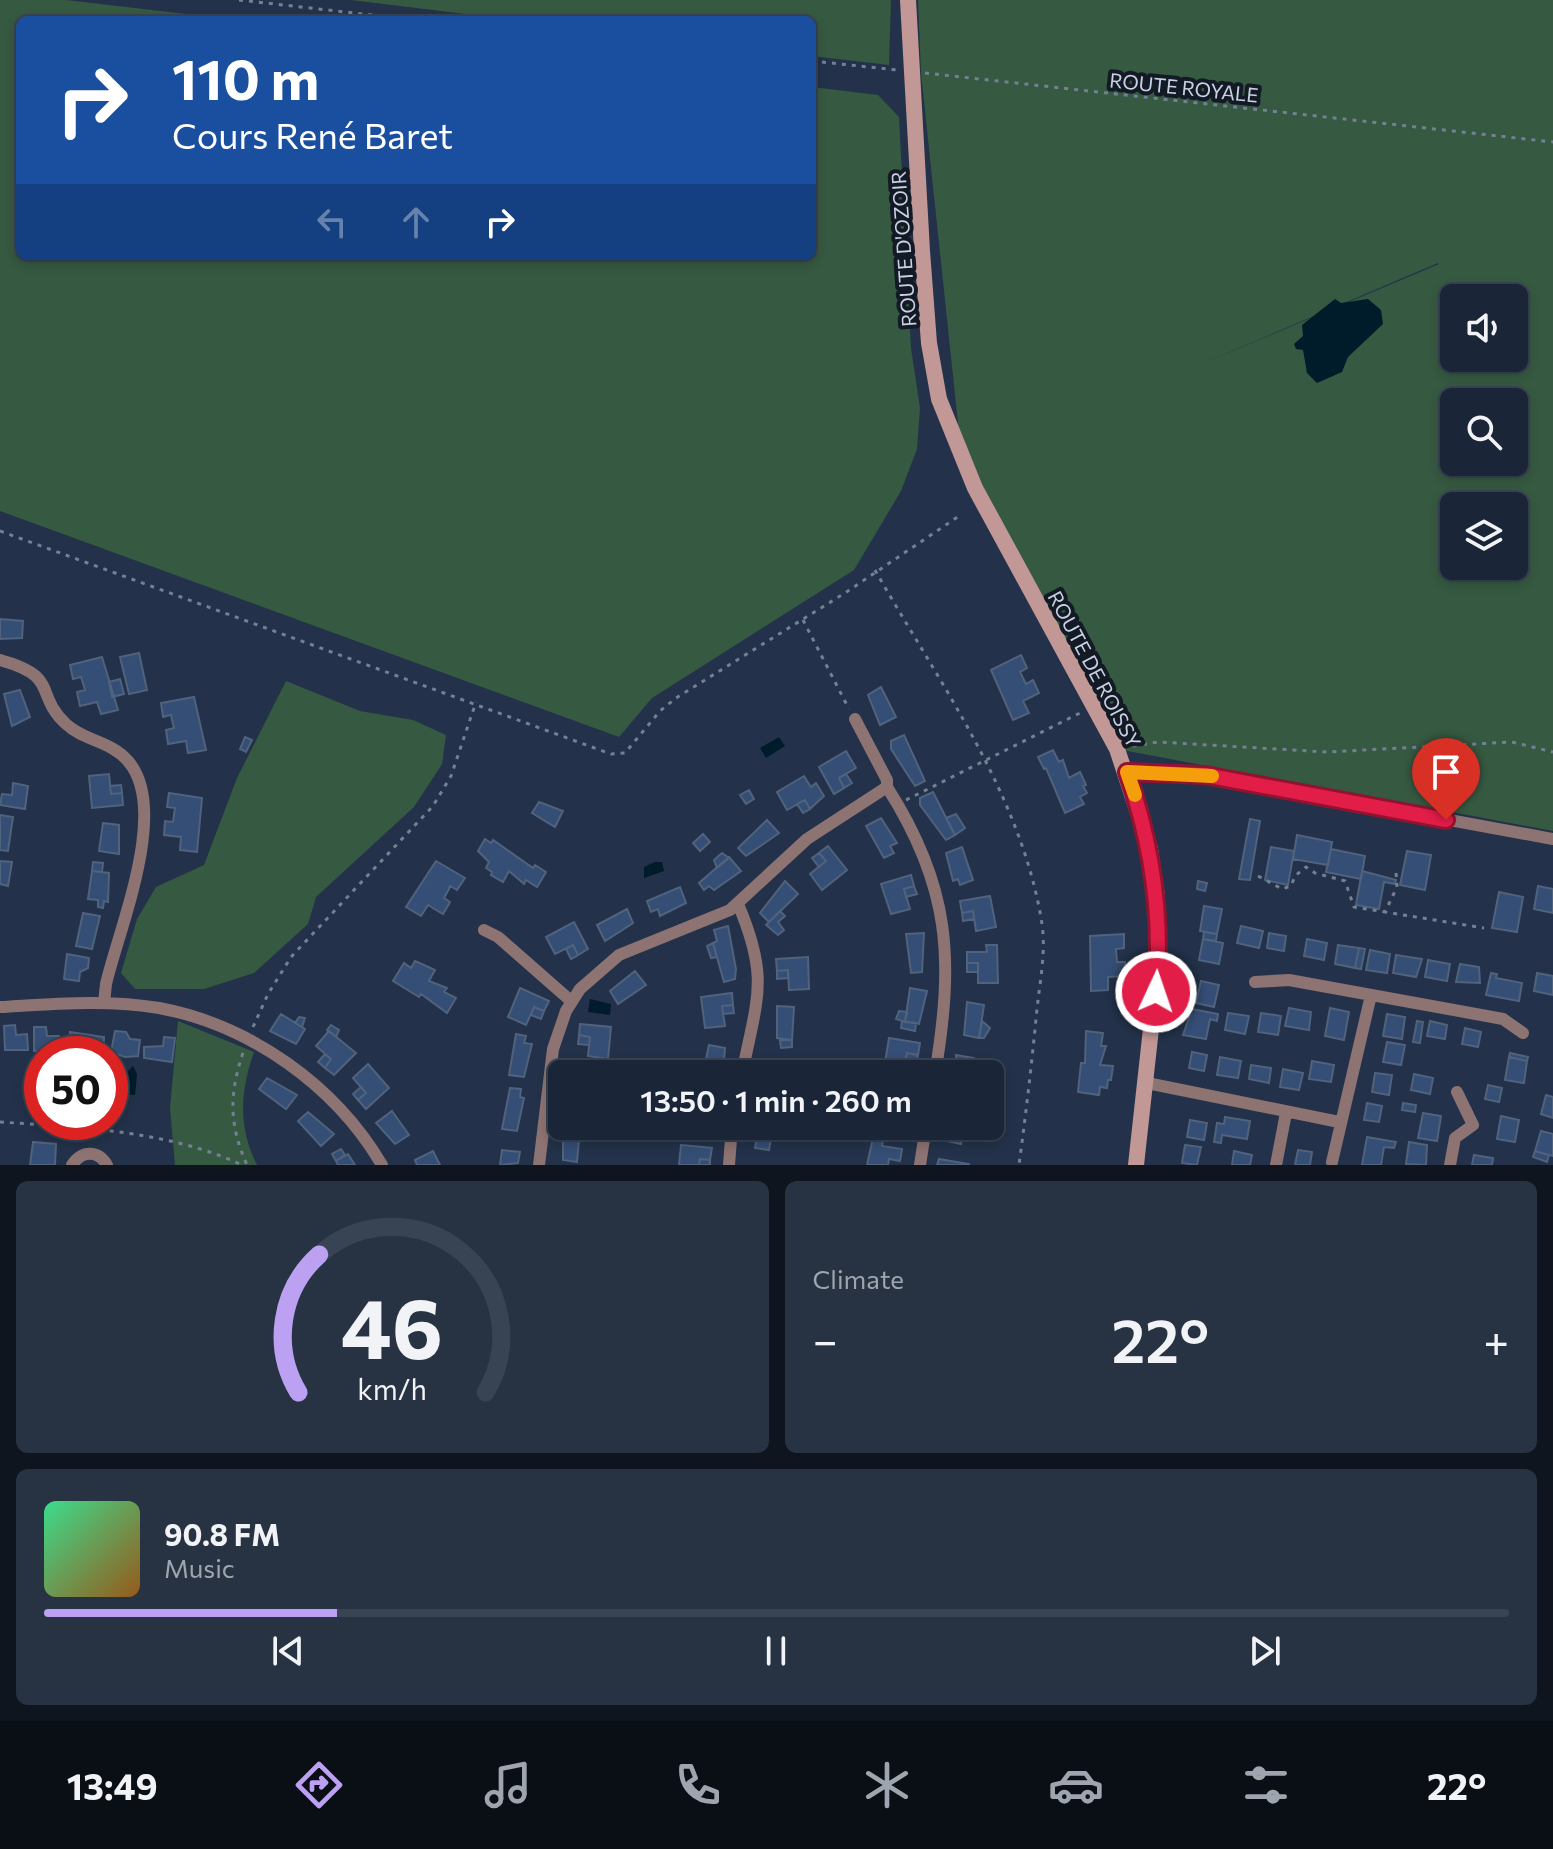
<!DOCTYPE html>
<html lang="en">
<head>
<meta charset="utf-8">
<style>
	body { margin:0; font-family:Commissioner,sans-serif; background:#273243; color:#f1f3f6; height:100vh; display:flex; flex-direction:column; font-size:30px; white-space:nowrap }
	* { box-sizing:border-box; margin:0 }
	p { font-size:26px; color:#9fa5ae }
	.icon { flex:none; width:44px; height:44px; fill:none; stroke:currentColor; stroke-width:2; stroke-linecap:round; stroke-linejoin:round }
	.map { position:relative; height:1165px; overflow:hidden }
	.details { display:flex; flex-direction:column; gap:16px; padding:16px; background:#0e151f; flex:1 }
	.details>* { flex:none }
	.hud { position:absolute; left:16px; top:16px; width:800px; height:244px; border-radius:12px; box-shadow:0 4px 12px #0003,0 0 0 2px #384353; background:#1a4fa0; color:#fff; overflow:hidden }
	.controls { position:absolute; left:1440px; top:284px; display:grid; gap:16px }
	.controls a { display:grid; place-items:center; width:88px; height:88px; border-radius:12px; background:#1a2638; box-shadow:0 4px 12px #0003,0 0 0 2px #384353; font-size:40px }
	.speed { position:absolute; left:24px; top:1036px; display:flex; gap:16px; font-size:40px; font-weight:700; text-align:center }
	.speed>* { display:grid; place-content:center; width:104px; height:104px; border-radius:50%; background:#1a2638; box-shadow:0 4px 12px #0003,0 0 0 2px #384353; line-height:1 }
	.speed .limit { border:12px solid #d22; background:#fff; color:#111 }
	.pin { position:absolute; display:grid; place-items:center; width:68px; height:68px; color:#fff; margin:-82px -34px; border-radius:50% 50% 50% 0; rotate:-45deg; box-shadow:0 0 8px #0007 }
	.pin .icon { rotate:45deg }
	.me { position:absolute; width:88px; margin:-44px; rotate:3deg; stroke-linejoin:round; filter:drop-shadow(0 0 6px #0008) }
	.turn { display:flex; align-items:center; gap:28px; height:168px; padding:0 24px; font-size:36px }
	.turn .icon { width:104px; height:104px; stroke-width:2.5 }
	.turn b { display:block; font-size:56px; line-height:68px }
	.lanes { display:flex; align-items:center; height:76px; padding:0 24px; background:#0003; justify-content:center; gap:40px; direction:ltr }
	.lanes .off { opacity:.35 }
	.big { font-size:60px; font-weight:600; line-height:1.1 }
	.details .card { flex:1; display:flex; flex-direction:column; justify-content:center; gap:12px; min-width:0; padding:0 28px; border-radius:12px; background:#273243 }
	.details .dial { align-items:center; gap:0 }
	.dial svg { height:208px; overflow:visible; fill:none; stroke:#384353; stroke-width:7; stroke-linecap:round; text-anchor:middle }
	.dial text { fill:#f1f3f6; stroke:none }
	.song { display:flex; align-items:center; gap:24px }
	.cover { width:96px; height:96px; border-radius:12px; background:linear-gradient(135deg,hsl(150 70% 55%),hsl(30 70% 35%)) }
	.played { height:8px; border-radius:4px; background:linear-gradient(90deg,#bca0f2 20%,#384353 20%) }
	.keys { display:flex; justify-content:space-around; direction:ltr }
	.heat { display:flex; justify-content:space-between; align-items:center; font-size:44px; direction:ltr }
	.details .tiles { flex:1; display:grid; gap:16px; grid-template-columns:1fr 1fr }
	.card:last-child { grid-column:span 2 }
	.trip { position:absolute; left:548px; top:1060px; width:456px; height:80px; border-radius:12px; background:#1a2638; box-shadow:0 4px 12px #0003,0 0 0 2px #384353; font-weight:600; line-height:80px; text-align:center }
	.tabs { display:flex; height:128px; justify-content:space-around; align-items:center; background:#0a0f16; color:#9fa5ae }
	.tabs .icon { width:56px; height:56px }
	.tabs .selected { color:#bca0f2 }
	.tabs b { font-size:36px; color:#f1f3f6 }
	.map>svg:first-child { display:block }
	.green { fill:#365941; fill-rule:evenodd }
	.water { fill:#001b29 }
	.building { fill:#344e75; stroke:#50627c; stroke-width:2 }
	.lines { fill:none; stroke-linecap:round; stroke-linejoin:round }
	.path { stroke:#748094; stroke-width:3; stroke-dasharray:4 6; stroke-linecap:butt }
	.street { stroke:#8d7371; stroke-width:12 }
	.secondary { stroke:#c19895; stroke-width:16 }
	.route-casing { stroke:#92132f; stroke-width:20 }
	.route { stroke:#e11d48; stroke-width:14 }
	.slow { stroke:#f59e0b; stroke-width:14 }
	.labels { text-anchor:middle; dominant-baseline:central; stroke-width:8; stroke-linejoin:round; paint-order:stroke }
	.street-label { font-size:20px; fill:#c8d2e2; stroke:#131a25 }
</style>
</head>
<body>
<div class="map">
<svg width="1553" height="1165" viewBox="0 0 1553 1165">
	<rect width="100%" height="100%" fill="#23324a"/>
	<!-- green -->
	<path class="green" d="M0,0h66l172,20h-218v236h792v-169l66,8 21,22 12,231 9,60 -3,41 -16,42 -47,79 -202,128 -33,39 -619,-226z
		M351,0h540l-2,65 -77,-9v-36h-297z
		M918,0h635v831l-436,-82 -155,-288 -41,-388zM1438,263l1,1 -242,102zM1454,298h60v60h-60zM1454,402h60v60h-60zM1454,506h60v60h-60z
		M286,681l74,30 53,9 33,15 -4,29 -28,43 -98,90 -8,27 -54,49 -50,16h-69l-14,-16 16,-54 19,-32 48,-22 33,-87z
		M178,1021l76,31c-14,40 -16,75 3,113h-82l-5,-57z"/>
	<!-- water -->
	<path class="water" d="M1335,299l6,4 27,-4 13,11 2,14 -35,33 -6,15 -25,11 -10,-10 -4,-23 -7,-1 -2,-5 9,-8 -1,-11z
		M779,737l6,9 -19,12 -6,-10z
		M655,862h7l2,9 -20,7v-11z
		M590,999l21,5 -1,11 -22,-3z
		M133,1066l4,8 -2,21 -10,-1 1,-21z"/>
	<!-- building -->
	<path class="building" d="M0,619l23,2 -1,17 -22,1z
		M139,653l8,37 -18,4 -9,-37z
		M1021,655l6,13 -7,4 6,12 7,-4 6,13 -16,8 6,12 -16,7 -22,-50z
		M102,657l16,53 -17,4 -4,-12 -17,4 -3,-14 8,-2 -4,-13 -8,2 -3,-14z
		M120,679l4,15 -12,3 -3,-15z
		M881,687l15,30 -16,8 -12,-30z
		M20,690l10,27 -18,9 -8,-32z
		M194,697l12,53 -18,3 -2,-12 -18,3 -2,-14 8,-2 -3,-13 -8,2 -2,-14z
		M904,735l21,46 -10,5 -24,-37v-8z
		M245,737l7,3 -6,12 -6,-3z
		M1053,750l6,12 4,-2 6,18 11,-6 6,13 -3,1 4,7 -7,4 4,7 -19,9 -19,-45 -2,1 -6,-12z
		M846,751l10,17 -17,10 5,10 -10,6 -15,-27z
		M109,774l2,20 11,-1 1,12 -31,3 -3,-32z
		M846,774l6,9 -8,5 -5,-10z
		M804,776l7,11 5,-4 8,13 -14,13 -5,-9 -18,10 -10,-18z
		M13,783l15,3 -3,23 -25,-4 2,-11 10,1z
		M121,785l1,8 -11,1 -1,-8z
		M749,790l5,9 -8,5 -6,-9z
		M933,792l22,43 -9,5 -26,-35v-7z
		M169,793l33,5 -5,54 -17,-2 1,-13 -17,-2 1,-14 8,1 2,-14 -8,-1z
		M805,800l5,9 -7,4 -6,-9z
		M539,802l24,9 -8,16 -23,-14z
		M956,814l9,14 -10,7 -9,-17z
		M0,815l13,2 -5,34 -8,-1z
		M881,818l16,25 -7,3 4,7 -10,5 -18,-32z
		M1250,819l10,2 -10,59 -11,-1z
		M767,820l12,13 -33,23 -8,-8z
		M103,823l16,2v29l-20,-3z
		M703,834l7,8 -10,9 -7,-8z
		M1297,835l35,7 -4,23 -35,-6z
		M485,839l6,4 2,-3 40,28 2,-3 11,7 -9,15 -11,-7 -2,4 -15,-13 -6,11 -12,-7 1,-3 -6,-4 3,-6 -11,-11z
		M828,846l19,24 -25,20 -12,-16 16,-13 -7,-8z
		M962,847l11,33 -13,5 -2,-6 -5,2 -7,-28z
		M1271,847l23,4 -6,34 -23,-5z
		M1331,849l34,7 -4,23 -35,-7z
		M1407,851l24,4 -6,35 -25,-5z
		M722,853l7,5 -12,10 -3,-8z
		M819,853l7,8 -7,6 -7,-9z
		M729,857l12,14 -27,19 -5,-4 -5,4 -5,-7z
		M0,861l12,1 -4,24 -8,-2z
		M436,861l29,17 -8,12 -7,-4 -1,3 -5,9 6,4 -7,12 -15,-9 -7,11 -15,-9z
		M93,862l10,1 -1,9 -10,-1z
		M92,871l17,2 -1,29 -4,-1 -1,7 -5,-1v-7l-10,-1z
		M1362,871l34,9 -1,4 -11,-2 -5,27 -23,-4z
		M911,875l3,11 -10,3 6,20 -19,5 -10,-30z
		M785,881l13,13 -29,28 -9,-9z
		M1198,881l9,2 -2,8 -8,-2z
		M914,886l3,8 -11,3 -2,-8z
		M1538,886l15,3v24l-19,-4z
		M680,887l6,16 -26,13 -2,-7 -7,3 -4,-11z
		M1499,892l24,5 -6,35 -25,-4z
		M990,896l6,31 -20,4 -3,-20 -11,2 -2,-12z
		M1204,906l18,3 -5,25 -17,-3z
		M627,909l6,14 -28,18 -8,-16z
		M780,911l5,5 -7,6 6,8 -6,5 -12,-10z
		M973,911l1,8 -11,2 -1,-8z
		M83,913l17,3 -8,33 -16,-3z
		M574,922l14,27 -10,6 -5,-10 -18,9 -9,-17z
		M728,926l8,43 -1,10 -11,3 -11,-39 4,-2 -3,-11z
		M1241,926l22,5 -4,17 -22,-5z
		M1204,932l13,2 -1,7 -13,-2z
		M924,933l-2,39 -11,1 -5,-39z
		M1269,933l17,3 -2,15 -17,-3z
		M1124,934v14l-8,1 1,13h8v14l-17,1v13l-17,1 -1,-55z
		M1203,939l20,4 -4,21 -20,-4z
		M1307,939l20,4 -3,17 -20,-4z
		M713,943l4,14 -6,1 -4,-12z
		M573,945l5,10 -7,4 -5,-10z
		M986,945h11l1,38h-20v-20h-11v-11h20z
		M1338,945l21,3 -4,20 -20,-4z
		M1359,948l6,1 -4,20 -6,-1z
		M1370,950l20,4 -3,19 -21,-3z
		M67,954l22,4 -1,10 -8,4 -1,9 -15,-2z
		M1396,955l26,4 -6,18 -23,-4z
		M808,957l1,32 -20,1 -1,-20 -11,1 -1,-12z
		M1428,960l22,4 -3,17 -22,-4z
		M415,961l20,9 -6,11 18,7 -3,4 12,6 -9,15 -26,-19 -2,3 -26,-16 11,-18 7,5z
		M967,963h11v9h-11z
		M1460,964l19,3 1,16 -24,-1z
		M788,970v8l-11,1v-8z
		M635,971l11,14 -28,19 -8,-13z
		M1491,973l6,1 -1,4 26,5 -3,18 -33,-6z
		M1537,973l16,3v19l-19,-4z
		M1201,981l18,4 -5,22 -18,-4z
		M520,988l29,13 -5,10 -10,-4 -8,18 -18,-8z
		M910,988l17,3 -8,33 -14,-2z
		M732,993l1,12 -11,1 3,20 -20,2 -4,-31z
		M967,1002l17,3 -5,33 -15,-3z
		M733,1005l1,8 -11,1 -1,-8z
		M777,1006l17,1 -2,33 -15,-2z
		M534,1007l10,4 -3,8 -10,-4z
		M1289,1008l22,4 -2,18 -24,-4z
		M1330,1008l19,4 -5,28 -19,-4z
		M1192,1009l26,5 -1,7 -7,-2 -4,20 -23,-4z
		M899,1011l8,1 -2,10 -9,-3z
		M1228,1013l21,3 -4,18 -20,-4z
		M1261,1013l20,3 -3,19 -20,-3z
		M281,1014l24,15 -9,15 -26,-13z
		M1387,1014l18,3 -3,22 -19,-3z
		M299,1017l6,1 -3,9 -7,-4z
		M902,1021l14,2 -1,8 -14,-3z
		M982,1021l8,7 -6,10h-5z
		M1417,1021l6,1 -3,21 -7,-1z
		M1430,1021l17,4 -2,14 -18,-3z
		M580,1024l31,3 -3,32 -20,-3 2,-19 -11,-2z
		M15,1025l1,10 11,-1 1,16h-23l-1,-24z
		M331,1025l8,5 -3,7 -9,-7z
		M34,1027h12l1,9h12l-1,15h-24z
		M1465,1028l16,4 -3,15 -16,-3z
		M115,1031l11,1 4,7 10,1 -2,16 -13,1 -14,-5z
		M329,1031l27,22 -22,22 -9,-7 6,-9 -15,-13z
		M1086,1031l17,2 -2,13h5l-6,19 13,1 -2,14h-3l-1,8 -7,-1 -1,8 -21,-3 3,-29h4z
		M70,1032l34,5 -1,16 -34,-3z
		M516,1034l10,2 -2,7 8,1 -8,33 -15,-2z
		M579,1035l11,2 -1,8 -11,-1z
		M164,1037l11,1 -3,24 -28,-4v-11l19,-1z
		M889,1038l31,5 -2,12 -11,-2 -4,19 -19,-3z
		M780,1040h12v7l-11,1z
		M1387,1042l18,3 -4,20 -18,-3z
		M709,1045l16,3 -2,26 -20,-1z
		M1192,1052l15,3 -3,16 -15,-3z
		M907,1053l11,2 -2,8 -11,-2z
		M1510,1053l18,4 -1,4 -18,-4z
		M325,1054l6,5 -6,9 -7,-6z
		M956,1055l18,3 -3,16h-14z
		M1220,1057l21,4 -3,17 -21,-3z
		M1509,1057l18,4 -3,22 -19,-3z
		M764,1060l31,6 -2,8 -31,-3z
		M1312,1061l22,4 -3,17 -22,-3z
		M368,1064l21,24 -23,21 -8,-9 8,-7 -13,-15z
		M1251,1065l20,3 -2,15 -20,-4z
		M1283,1069l20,4 -4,17 -19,-3z
		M1375,1073l17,2 -3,20 -17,-3z
		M1414,1074l19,4 -3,16 -19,-4z
		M267,1078l30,17 -11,14 -27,-20z
		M1488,1085l14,3 -3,14 -14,-3z
		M361,1087l5,6 -8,7 -5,-6z
		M510,1088l11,1 -1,8 4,1 -7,33 -15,-2z
		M1546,1095l7,2v21l-12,-4z
		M1367,1103l15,3 -3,16 -15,-2z
		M1403,1103l13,2 -1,7 -13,-2z
		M392,1111l17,24 -14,9 -19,-21z
		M308,1112l26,22 -13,12 -23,-25z
		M1423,1113l18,3 -4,25 -19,-3z
		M1501,1116l18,4 -4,22 -18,-3z
		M1225,1117l25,4 -3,18 -25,-4 -1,8 -7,-1 3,-19 7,1z
		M1190,1120l17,3 -3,17 -17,-3z
		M563,1126l17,2 -3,34 -14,-2z
		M759,1126h14l-4,24 -14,-2z
		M886,1126h15l-3,10 -13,-2z
		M950,1126h14l-3,18 -14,-3z
		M1541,1131l12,3v22l-18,-5z
		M1367,1137l29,5 -2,6 -10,-1 -3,18h-19z
		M873,1138l10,2 -1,6 20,3 -2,12 -11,-2 -1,6h-21z
		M33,1142l23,2 -1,21h-25z
		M1409,1142l18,3 -1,20 -20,-1z
		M681,1145l31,3 -2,12 -10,-1 -1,6h-20z
		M1185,1145l16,2 -4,18 -15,-2z
		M341,1149l4,6 -9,6 -4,-7z
		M502,1150l18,2 -2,11 -18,2z
		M1298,1150l14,2 -2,13h-15z
		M433,1151l7,14h-23l-2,-5z
		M1234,1151l18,4 -2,10h-18z
		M1535,1151l14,4 -2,7 -14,-5z
		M348,1154l7,11h-17l-2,-4z
		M1474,1155l19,3 -1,7h-20z
		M700,1159l10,1v5h-11z
		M939,1159l30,5v1h-32z"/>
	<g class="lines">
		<!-- path -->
		<path class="path" d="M239,0l177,20
			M812,61l85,9
			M925,73l628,69
			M0,531l611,223 14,-1 35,-42 16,-13 169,-105 117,-79
			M875,570c63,111 147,225 167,354 4,28 -2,57 -5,85 -5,52 -11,104 -18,156
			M803,620l46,89
			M1133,746l25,-4 169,10 185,-10 41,10
			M906,800l176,-88
			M1396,873l1,14 -12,25 99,16
			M1258,876l24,13 9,-3 4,-10 11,-9 9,6 30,8 9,26 31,5
			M253,1027l15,-33 23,-37 142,-151 18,-30 25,-74
			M243,1053c-14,41 -14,72 4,112
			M0,1122c78,5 171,9 242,43"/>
		<!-- street -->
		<path class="street" d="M0,660c61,17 33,33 66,64 18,17 45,17 62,37 42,48 -9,167 -22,223l-2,19
			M855,719l32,61v7
			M1127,772l78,3 348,64
			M738,904c32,75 19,94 4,170
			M484,930l14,7 73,64
			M1255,982l34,-2 214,39 20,14
			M0,1007c52,-3 107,-8 159,1 91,17 176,77 223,157
			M1147,1083l192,39
			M1332,1162l39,-167
			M72,1165c10,-15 26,-15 35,0
			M539,1165l14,-116 13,-38 14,-22 39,-34 111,-45 77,-71 80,-52c64,100 67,173 48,287
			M729,1165l3,-39
			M920,1165l6,-39
			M1276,1165l10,-52
			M1450,1165l5,-27 18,-13 -16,-33"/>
		<!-- secondary -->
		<path class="secondary" d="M908,0l14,251 7,92 10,56 36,89 142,261 33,100 7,47v78l-21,191"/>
	</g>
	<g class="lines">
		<!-- route casing -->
		<g class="route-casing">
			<path id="route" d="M1156,992c7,-77 -4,-148 -29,-220l78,3 241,45"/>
		</g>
		<!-- route -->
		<use href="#route" class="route"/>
		<!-- slow -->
		<path class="slow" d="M1135,795l-8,-23 85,4"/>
	</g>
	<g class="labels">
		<!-- street labels -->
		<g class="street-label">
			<text transform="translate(1184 87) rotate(6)">ROUTE ROYALE</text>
			<text transform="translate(903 249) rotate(-94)">ROUTE D'OZOIR</text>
			<text transform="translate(1095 669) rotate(62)">ROUTE DE ROISSY</text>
		</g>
	</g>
</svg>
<div class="controls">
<a><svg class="icon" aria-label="sound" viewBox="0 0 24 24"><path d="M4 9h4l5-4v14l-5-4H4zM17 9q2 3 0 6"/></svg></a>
<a><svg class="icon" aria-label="search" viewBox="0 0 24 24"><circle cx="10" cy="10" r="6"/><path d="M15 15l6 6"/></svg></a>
<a><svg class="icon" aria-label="layers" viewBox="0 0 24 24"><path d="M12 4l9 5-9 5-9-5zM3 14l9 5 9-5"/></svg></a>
</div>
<div class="speed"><div class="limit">50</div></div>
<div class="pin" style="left:1446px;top:820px;background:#d93025"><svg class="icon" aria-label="arrive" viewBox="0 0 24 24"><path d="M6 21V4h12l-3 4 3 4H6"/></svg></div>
<svg class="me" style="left:1156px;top:992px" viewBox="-20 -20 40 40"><circle r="17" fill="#e11d48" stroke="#fff" stroke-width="3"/><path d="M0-11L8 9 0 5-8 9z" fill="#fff"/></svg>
<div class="trip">13:50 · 1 min · 260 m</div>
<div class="hud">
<div class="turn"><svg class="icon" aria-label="right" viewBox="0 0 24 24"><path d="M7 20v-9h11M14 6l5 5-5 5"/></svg><div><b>110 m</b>Cours René Baret</div></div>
<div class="lanes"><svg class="icon off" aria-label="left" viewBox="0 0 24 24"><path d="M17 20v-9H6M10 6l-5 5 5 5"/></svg><svg class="icon off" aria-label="ahead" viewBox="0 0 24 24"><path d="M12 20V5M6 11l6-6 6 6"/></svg><svg class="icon" aria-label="right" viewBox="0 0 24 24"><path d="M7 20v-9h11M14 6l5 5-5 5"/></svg></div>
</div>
</div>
<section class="details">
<div class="tiles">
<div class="card dial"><svg viewBox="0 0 100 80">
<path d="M14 69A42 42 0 1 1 86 69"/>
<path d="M14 69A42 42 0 0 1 22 16" stroke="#bca0f2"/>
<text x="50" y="56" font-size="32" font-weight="700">46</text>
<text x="50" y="72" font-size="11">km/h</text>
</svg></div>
<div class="card"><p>Climate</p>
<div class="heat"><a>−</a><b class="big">22°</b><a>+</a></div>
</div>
<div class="card">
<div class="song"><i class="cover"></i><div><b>90.8 FM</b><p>Music</p></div></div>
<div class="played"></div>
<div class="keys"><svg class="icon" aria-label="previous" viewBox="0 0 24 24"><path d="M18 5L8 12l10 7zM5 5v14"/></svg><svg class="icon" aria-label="pause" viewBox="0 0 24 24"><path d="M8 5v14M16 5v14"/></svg><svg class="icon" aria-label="next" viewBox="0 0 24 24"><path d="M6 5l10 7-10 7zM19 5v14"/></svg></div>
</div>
</div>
</section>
<nav class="tabs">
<b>13:49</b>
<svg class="icon selected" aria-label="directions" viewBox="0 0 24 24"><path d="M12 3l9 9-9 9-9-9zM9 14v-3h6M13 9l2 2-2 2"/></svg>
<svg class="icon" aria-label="music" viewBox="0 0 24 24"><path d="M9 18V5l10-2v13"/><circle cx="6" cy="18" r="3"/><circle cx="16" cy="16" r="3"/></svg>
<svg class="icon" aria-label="phone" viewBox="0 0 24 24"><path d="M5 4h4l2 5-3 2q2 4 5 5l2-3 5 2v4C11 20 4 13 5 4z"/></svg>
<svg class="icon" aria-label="climate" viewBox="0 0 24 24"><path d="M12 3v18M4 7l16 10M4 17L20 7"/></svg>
<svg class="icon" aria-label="car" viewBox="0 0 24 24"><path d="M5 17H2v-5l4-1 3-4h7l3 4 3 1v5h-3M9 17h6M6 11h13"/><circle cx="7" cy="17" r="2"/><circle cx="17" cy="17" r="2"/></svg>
<svg class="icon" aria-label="filters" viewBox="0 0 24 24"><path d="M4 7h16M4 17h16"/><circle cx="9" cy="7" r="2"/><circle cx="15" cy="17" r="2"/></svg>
<b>22°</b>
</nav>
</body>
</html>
